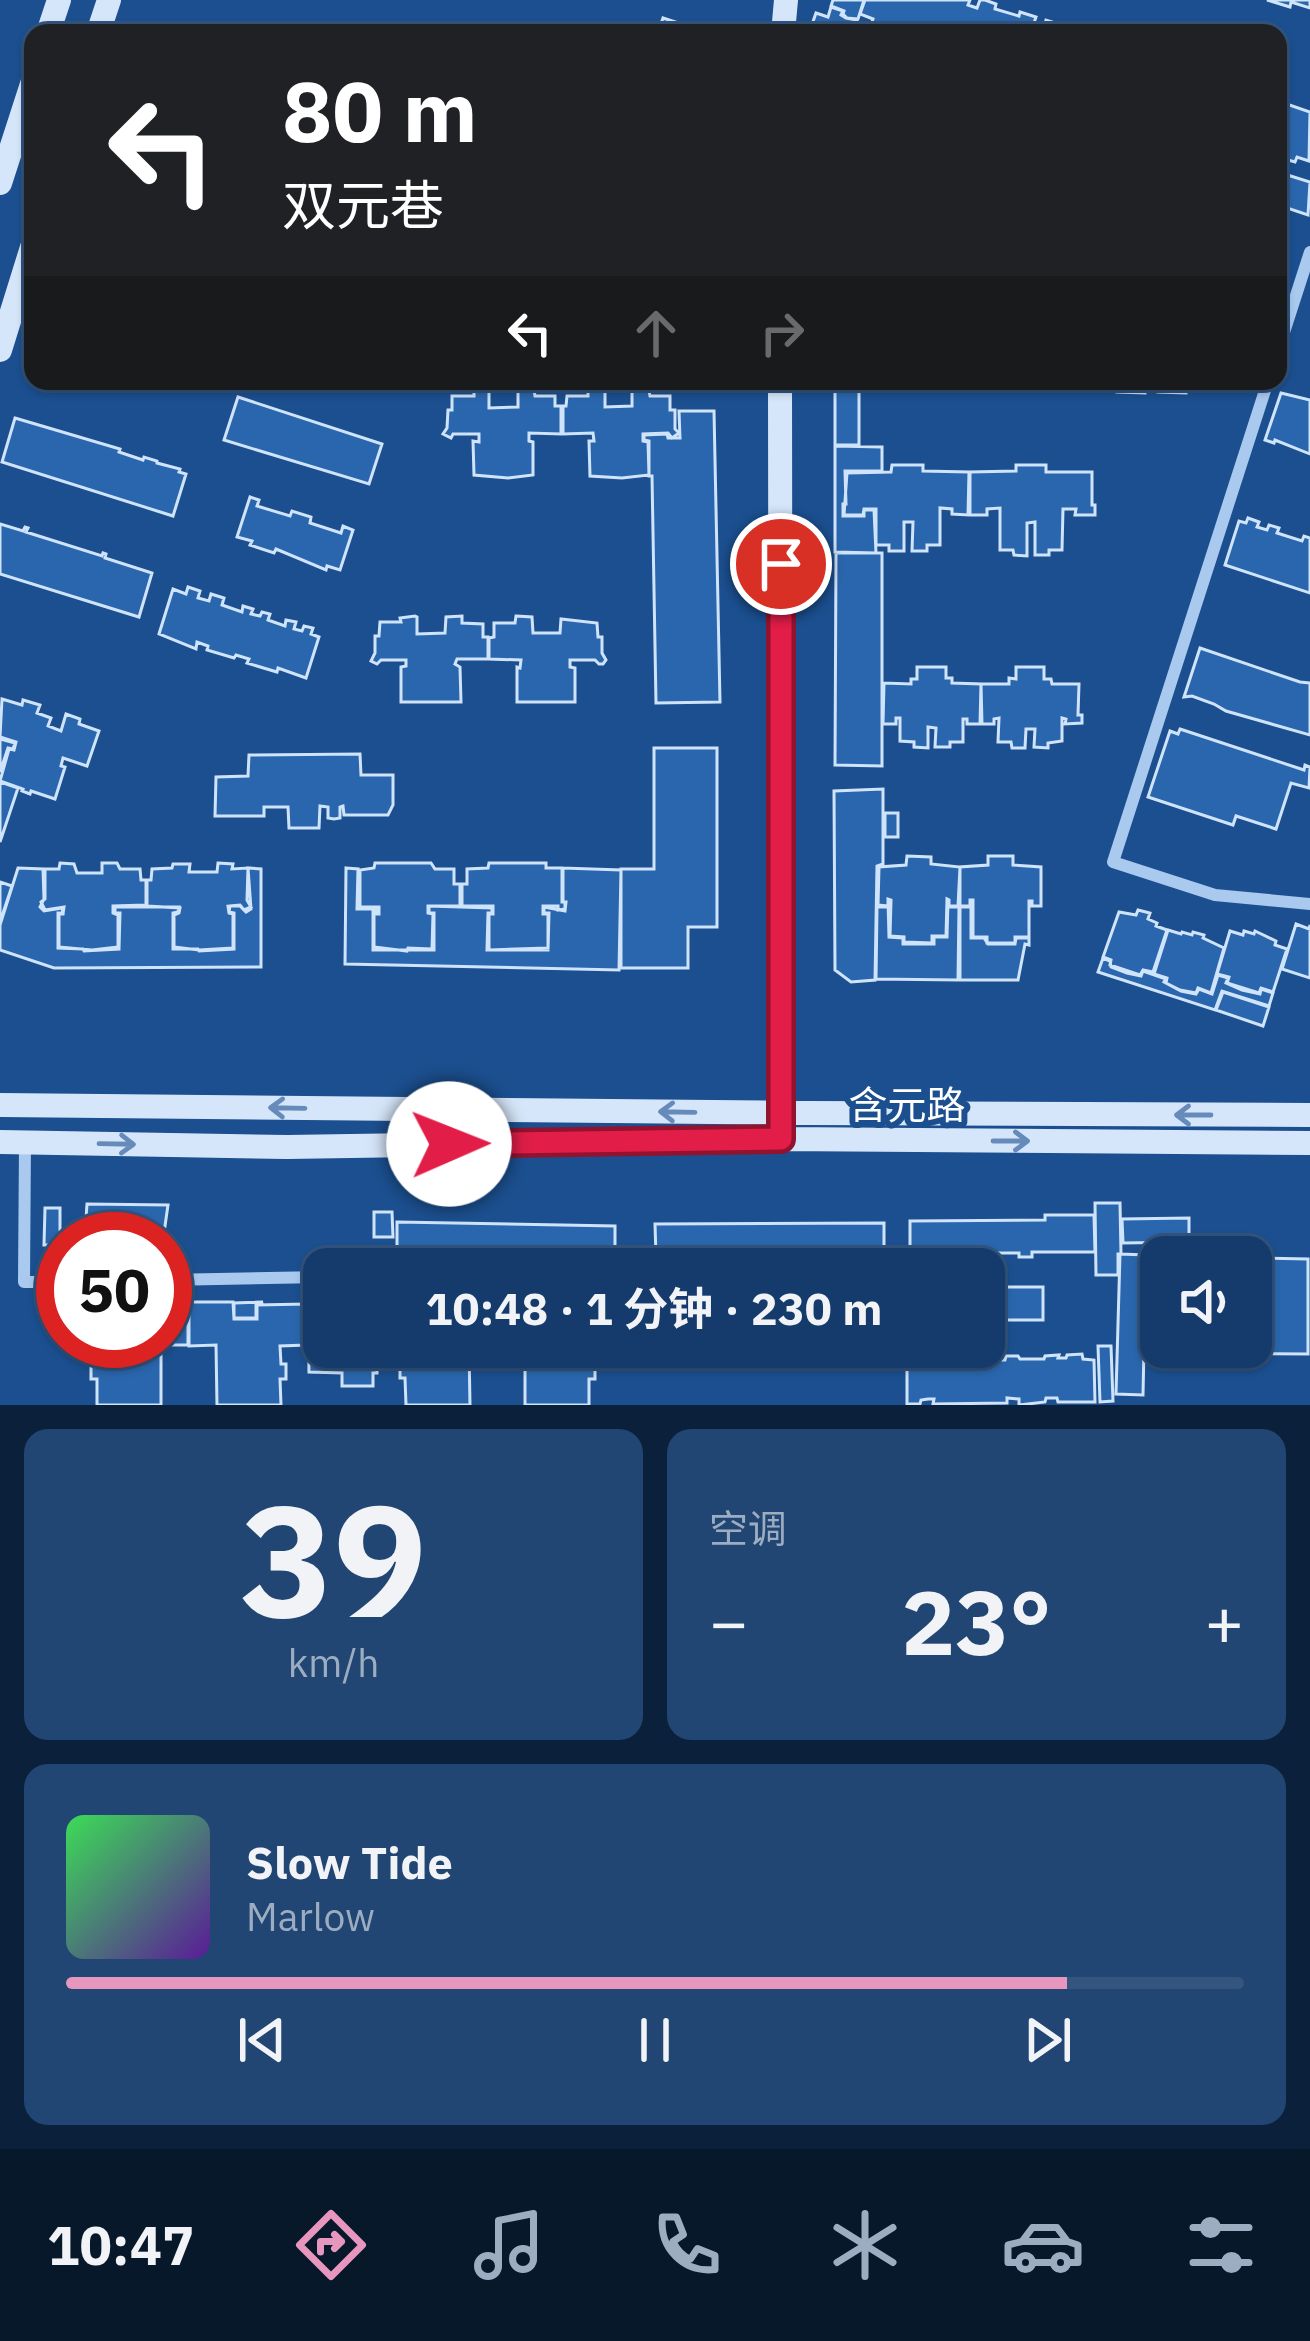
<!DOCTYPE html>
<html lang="zh">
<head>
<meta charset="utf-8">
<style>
	body { margin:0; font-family:"IBM Plex Sans","Noto Sans SC",sans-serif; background:#214673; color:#f1f3f6; height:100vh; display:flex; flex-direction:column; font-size:45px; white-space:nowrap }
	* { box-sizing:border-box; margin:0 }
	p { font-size:39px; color:#9dadc1 }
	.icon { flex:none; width:66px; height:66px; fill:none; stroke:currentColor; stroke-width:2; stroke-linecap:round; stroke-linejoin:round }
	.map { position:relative; height:1405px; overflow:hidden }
	.drawer { display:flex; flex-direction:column; gap:24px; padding:24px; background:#0b203b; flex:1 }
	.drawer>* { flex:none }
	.guide { position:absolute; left:24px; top:24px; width:1263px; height:366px; border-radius:24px; box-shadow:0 3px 9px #0004,0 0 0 3px #33557e; background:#202124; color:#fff; overflow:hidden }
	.tools { position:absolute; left:1140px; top:1236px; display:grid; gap:24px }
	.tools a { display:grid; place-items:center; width:132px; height:132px; border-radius:24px; background:#143b6b; box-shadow:0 3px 9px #0004,0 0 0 3px #33557e; font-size:60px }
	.speed { position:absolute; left:36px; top:1212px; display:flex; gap:24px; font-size:60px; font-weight:700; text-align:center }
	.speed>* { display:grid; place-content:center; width:156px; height:156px; border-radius:50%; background:#143b6b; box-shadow:0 3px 9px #0004,0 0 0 3px #33557e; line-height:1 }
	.speed .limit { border:18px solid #d22; background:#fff; color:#111 }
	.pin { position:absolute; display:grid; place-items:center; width:102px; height:102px; color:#fff; margin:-51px; border:6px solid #fff; border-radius:50%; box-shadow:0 3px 12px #0007 }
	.me { position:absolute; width:132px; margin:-66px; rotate:89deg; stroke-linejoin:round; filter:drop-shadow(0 0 9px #0008) }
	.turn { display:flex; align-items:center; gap:42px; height:252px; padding:0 60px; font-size:54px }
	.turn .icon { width:156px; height:156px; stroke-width:2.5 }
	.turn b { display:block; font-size:84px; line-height:102px }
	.lanes { display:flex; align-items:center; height:114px; padding:0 60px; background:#0003; justify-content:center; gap:60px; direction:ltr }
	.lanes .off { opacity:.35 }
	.big { font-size:90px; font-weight:700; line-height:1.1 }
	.drawer .widget { flex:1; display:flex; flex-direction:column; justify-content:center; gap:18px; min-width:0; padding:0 42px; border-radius:24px; background:#214673 }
	.drawer .dial { align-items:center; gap:0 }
	.dial b { font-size:156px; line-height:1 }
	.song { display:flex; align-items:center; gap:36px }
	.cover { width:144px; height:144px; border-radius:18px; background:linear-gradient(135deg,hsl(130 70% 55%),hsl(270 70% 35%)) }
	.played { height:12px; border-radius:6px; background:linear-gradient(90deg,#e797bd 85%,#33557e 85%) }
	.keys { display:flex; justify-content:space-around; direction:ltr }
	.heat { display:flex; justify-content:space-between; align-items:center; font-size:66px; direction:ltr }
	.drawer .tiles { flex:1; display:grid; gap:24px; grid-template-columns:1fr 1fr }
	.widget:last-child { grid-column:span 2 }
	.trip { position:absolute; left:303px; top:1248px; width:702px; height:120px; border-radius:24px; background:#143b6b; box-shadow:0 3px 9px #0004,0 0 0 3px #33557e; font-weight:700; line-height:120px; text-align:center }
	.tab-bar { display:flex; height:192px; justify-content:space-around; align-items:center; background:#08182b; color:#9dadc1 }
	.tab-bar .icon { width:84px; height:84px }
	.tab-bar .active { color:#e797bd }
	.tab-bar b { font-size:54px; color:#f1f3f6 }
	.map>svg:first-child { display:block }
	.building { fill:#2a66ad; stroke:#cfe3fa; stroke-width:3 }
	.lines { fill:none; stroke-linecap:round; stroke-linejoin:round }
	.street { stroke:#a9c9ee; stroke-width:12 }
	.secondary { stroke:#d6e6fa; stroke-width:24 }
	.oneway { stroke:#668bba }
	.route-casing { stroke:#92132f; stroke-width:30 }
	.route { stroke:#e11d48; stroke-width:21 }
	.labels { text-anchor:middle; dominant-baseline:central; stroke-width:12; stroke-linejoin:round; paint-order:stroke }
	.street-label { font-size:39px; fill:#fff; stroke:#1b4f8f }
</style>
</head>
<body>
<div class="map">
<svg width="1310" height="1405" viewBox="0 0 1310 1405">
	<rect width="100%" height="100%" fill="#1b4f8f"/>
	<!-- building -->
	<path class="building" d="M833,0h31l-6,19 -11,-1 -4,-4 1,-3 -13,-5z
		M865,0h105l-2,5 9,3 3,-8h5l11,4 -1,5 24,7 1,-4 16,5 -3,9 10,3 3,-9 16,5 -1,5 8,3h-156l-12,-4 -5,4 -25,-8 2,-6 -13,-5z
		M1267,0h43v8l-19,-6 -1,5z
		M831,7l12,4 -2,4 5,3 11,2 -4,13h-44l7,-20 12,4z
		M663,18l46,15h-51z
		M1278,101l32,11 -1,49 -12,-4 -2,5 -14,-4 2,-6 -5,-1z
		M1278,172l32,10 -2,33 -30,-10z
		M835,381h24v64h-24z
		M1102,381h43v12l-28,-1v-4h-15z
		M1159,381h42v6h-15v6l-28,-1z
		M489,390v18l29,-1v-17h16l1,6h20v10h6v28l-32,-1v8l4,1v33l-25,3 -34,-3 -1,-34 6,1v-8h-26l-2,4 -8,-4 4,-6 1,-18h4v-14h22v-5z
		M588,391h17v16l27,-1v-15h17l1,5h20v14h5v19l4,4 -7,5 -4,-5 -25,1v7l5,1 1,33 -27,3 -32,-2 -1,-35h5l-1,-8 -30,1v-28h3l1,-10h21z
		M1281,393l29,7v54l-35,-14 -1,3 -9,-3z
		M238,397l144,47 -13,40 -145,-44z
		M679,411h35l6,291 -64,1 -4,-227h-3v-35l-5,-1v-5l23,-1 1,4h12z
		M15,418l105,31 -1,3 24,8 1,-3 13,4v2l23,6 -1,3 7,2 -13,42 -171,-54z
		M835,446l47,1v24h-37l1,33h-3v12h21v-6h10l2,43 -41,-1z
		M892,465h31v6l46,1 -1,43 -16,-1v-5l-12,-1v37h-13v6h-15l1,-29h-9v29h-15v-6h-13v-36h-12l-1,6h-19l3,-42 44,-1z
		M1016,465h30v7h46v33h3v10h-20l1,-6h-13l-1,41h-13v5h-14v-33l-8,1v33l-13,-1 -1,-5h-13v-42l-13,1v6h-17v-43l46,-1z
		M250,497l9,3 -2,6 33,10 2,-5 19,6 -1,6 31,10 2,-7 10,4 -13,40 -13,-4 -1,4 -50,-21 -2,4 -24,-8 2,-4 -15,-4z
		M1248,518l11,4 -2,5 10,3 2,-5 10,3 -2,5 25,8 2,-5 6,2v55l-85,-28 14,-44 7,2z
		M0,524l23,7 2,-4 3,1 -2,4 76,24 1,-3 3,1 -1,4 47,15 -13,44 -139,-43z
		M836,553h46v213l-47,-1z
		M188,587l12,4 -2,7 11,3 2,-7 13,4 -2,7 20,7 1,-6 10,3 -2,5 9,2 2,-4 8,2 -2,6 17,6 1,-6 10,2 -2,7 8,2 2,-5 9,2 -2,6 8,3 -13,41 -28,-10 -1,4 -30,-9 2,-4 -13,-4 -2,3 -27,-8 1,-4 -11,-4 -1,7 -37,-15 14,-45 13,5z
		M415,616l2,1v17l28,-1 1,-16 16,-1v7l21,1v13h5v22h-31l-2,5 5,3 1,35h-60v-35l5,-1v-6h-25l-4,4 -6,-3 4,-8v-17h4l1,-14h21l-1,-4z
		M516,616l16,1 1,16h27l1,-14 36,4 1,14h4v16l4,7 -3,4h-4l-4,-4h-25v7l5,1v34h-58v-35l3,1 1,-8 -32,-1v-21l5,-1v-14h21z
		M1200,648l100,34 10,1v52l-84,-24 -12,-7 -22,-8 -8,1z
		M917,667h29v11h6v5l29,1 -1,40h-13v-5h-4v23h-13v5h-15l1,-19 -8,-1v21l-14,-1v-5l-14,-1v-23h-4v6h-13l1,-41 27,1v-5h6z
		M1016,667h28v12h7l1,5h27l-1,31h4v8l-17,1 1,-5 -4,-1v23l-14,2v5l-14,-1 1,-18h-9l-1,19h-13l-1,-6h-13l1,-24 -5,1v5h-12l-1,-40h28v-6l7,1z
		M2,699l20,6 1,-5 17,5 -3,8 14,5 -3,8 13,5 5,-17 14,5 -1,5 20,7 -12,35 -24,-8 -2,8 4,1 -10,32 -24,-8 -1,3 -8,-3 1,-2 -23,-8 9,-32 5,1 2,-8 -16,-5z
		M1180,729l124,41 1,-5 5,2 -1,21 -18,-5 -15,46 -40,-13 -3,9 -85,-28 22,-66 8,3z
		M0,739l15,4 -2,6 -5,-1 -8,24z
		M654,748h63v179h-29v41h-67v-99h33z
		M360,754l1,21h32v30l-5,10h-44l-1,-9 -3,1v11l-6,1 -6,-1v-11l-8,-1 -1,22h-30l-1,-21h-24v9h-49l1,-39 32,-1 1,-21z
		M0,782l18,6 -18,54z
		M883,789v75l-6,2 -2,114 -24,2 -16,-12 -1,-179z
		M885,813h13v24h-13z
		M907,856l24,1v7l29,3 -2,39h-9v-6l-2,-1 -1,37h-14v7l-28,-1v-5l-14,-1 1,-36 -3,-1v7l-10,-1 1,-38 27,-2z
		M988,856h25v9l28,2v39h-9v-5h-3v36h-14v6h-28v-6h-14v-37h-3v6h-10v-39l28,-2z
		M60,863l14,1 3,9h25v-10h15l3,6h20l1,11h5v25l-33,1v7l5,2v32l-26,3 -33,-3v-33h4l1,-7 -19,3 -4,-8 4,-3v-30h14z
		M218,863l15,1 -1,5 16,-1 -1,32 4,7 -7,3 -4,-5 -12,1 1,7 4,1v34l-34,2 -25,-3v-32l5,-2 1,-5 -33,-2v-26h4l1,-11 20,-1 1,-4h17l-1,8h28z
		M375,863h56l4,6h19v15h6v22h-32v7l5,1 -1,35 -24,-1 -1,3 -33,-4v-33h5v-7h-19v-37l14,-2z
		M489,863h57v5h16v34h3v7l-7,1v-4h-15v8h5v34l-59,2v-36h4v-8h-31v-22h5v-15l21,-1z
		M18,868l25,1 1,30 -4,8 4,4 18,-3 1,5h-5v35l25,1 1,2 35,-2 1,-36h-5v-6h64l-1,5 -5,1v36h25l1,2 35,-2v-36l-5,-1 1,-6h10l6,6 5,-3 -3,-41 13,1v98l-207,1 -54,-18v-25z
		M346,868l12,1 -1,40h21v3h-5v38h61v-37h-5v-7l63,2v5h-4l-1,37h61l1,-37h-5v-6l21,4 1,-9h-3v-34l58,2 -2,100 -274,-6z
		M0,882l12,4 -12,36z
		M888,901l1,36 14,1v6h31v-7h13l1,-36 1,6h10l-1,73 -82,-1 1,-72h11z
		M960,907h11v31h13l4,6h27l1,-6h13v7l-4,-1 -7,36h-58z
		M1138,910l12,3 -2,6 9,4 -1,3 11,4 -14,42 -10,-2 -3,5 -30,-10 1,-5 -8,-3 16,-45 17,3z
		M1296,924l13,5 1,-4v53l-28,-9z
		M1168,930l13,4 1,-2 10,3 1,-3 11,3 -1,3 21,10 -13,45 -13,-5 -2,5 -16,-3 -14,-7 1,-5 -13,-4z
		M1230,931l13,4 1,-4 10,3 1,-3 21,10 -1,4 12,4 -14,43 -12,-4 -2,5 -32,-10 2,-6 -12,-3z
		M1103,958l7,3 1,6 16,6 14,3 2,-5 23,8 -2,3 17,9 15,3 3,-5 13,5 6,-19 10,3 -2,5 16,7 18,4 1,-5 12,4 -4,13 -47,-15 -7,19 -117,-38z
		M1223,992l46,15 -6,19 -47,-16z
		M1095,1203h25l1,51h-3v21h-22z
		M87,1204l81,1 -4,28h-79z
		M45,1208h15v37h-16z
		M374,1212h18l1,25h-19z
		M1045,1215h49l1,37h-63v5h-13v-4h-24v4h-39v-4h-21v4h-25v-36l135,-1z
		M1189,1218v24l-66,1 -1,-24z
		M397,1222l218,4v24h-26v7l-52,-1v-4l-59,-1v5l-53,-1v-4h-28z
		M884,1223v33l-228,1 -1,-33z
		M1234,1250h27v8l47,1v95l-123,-1v-6h66v-90h-17z
		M595,1251l20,1v8l-20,-1z
		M1120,1254l26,1 -3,140 -27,-1z
		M984,1287h59v33h-59z
		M189,1302h44l1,17h23v-14l49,-1 1,41 -27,1 1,18h5v15h-6l1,26h-64l-1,-60 -27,1z
		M263,1302l-7,2v14h-22v-15z
		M165,1303h23v42h-27v60h-64v-26h-6v-15h6v-19h-20v-4h88z
		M308,1305h16v42h53v26h-4v13h-31v-13l-33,-1z
		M1098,1346h13l2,55 -13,1z
		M405,1347h64l1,58h-64l-1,-27h-5v-14h6z
		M525,1347h64v17h6v15h-6v26h-64z
		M1082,1354l1,5 11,1 1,42h-37l-1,-4h-11l-1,4 -26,3v-6l-12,-1v5l-74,1 1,-5h-6l-7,1 -1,4h-13v-43h13l1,-3 22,2v-3h13l2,3h24l1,-4h13l-1,4h10l1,-4h12l2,3h24l1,-3 14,-1 -1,3h8l1,-3z"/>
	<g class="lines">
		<!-- street -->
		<path class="street" d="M1278,351l32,-99
			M1268,381l-155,481 102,33 95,9
			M25,1143l-1,139h39
			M165,1280l159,-3"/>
		<!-- secondary -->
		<path class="secondary" d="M48,33l11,-33
			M98,33l11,-33
			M783,33l3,-33
			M0,183l33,-102
			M0,350l33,-106
			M780,381l1,748
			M0,1105l806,8 504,2
			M0,1142l287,5 494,-8 529,4"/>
	</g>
	<!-- one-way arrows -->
	<defs><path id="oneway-shaft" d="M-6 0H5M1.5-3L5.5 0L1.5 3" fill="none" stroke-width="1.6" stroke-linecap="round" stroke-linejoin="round" transform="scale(3)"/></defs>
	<g class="oneway">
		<use href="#oneway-shaft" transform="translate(287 1108) rotate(-179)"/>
		<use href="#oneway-shaft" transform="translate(677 1112) rotate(-179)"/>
		<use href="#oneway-shaft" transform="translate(1193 1115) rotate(-180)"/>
		<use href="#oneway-shaft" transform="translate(1011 1141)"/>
		<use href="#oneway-shaft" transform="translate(117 1144) rotate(1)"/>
	</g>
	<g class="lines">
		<!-- route casing -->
		<g class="route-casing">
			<path id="route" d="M449,1144l332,-5v-575"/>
		</g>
		<!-- route -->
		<use href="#route" class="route"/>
	</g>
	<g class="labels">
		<!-- street labels -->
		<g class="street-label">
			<text x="907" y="1104">含元路</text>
		</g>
	</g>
</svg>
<div class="tools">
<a><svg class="icon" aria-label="sound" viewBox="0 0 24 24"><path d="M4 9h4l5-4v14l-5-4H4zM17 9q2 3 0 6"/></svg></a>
</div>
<div class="speed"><div class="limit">50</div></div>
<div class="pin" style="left:781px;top:564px;background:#d93025"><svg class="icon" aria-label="arrive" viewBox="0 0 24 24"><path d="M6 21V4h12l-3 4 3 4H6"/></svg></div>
<svg class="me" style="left:449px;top:1144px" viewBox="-20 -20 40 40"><circle r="19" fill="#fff"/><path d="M0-13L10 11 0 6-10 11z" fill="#e11d48"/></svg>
<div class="trip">10:48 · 1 分钟 · 230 m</div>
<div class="guide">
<div class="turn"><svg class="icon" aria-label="left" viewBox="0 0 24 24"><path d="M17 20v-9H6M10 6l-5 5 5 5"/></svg><div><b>80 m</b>双元巷</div></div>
<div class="lanes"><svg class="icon" aria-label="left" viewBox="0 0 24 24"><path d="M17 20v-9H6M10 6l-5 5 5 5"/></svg><svg class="icon off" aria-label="ahead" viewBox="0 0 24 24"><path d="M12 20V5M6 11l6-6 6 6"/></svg><svg class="icon off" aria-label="right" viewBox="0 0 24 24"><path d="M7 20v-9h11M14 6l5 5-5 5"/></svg></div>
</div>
</div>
<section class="drawer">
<div class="tiles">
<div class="widget dial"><b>39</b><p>km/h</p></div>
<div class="widget"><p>空调</p>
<div class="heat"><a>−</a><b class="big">23°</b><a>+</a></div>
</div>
<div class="widget">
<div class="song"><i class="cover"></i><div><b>Slow Tide</b><p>Marlow</p></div></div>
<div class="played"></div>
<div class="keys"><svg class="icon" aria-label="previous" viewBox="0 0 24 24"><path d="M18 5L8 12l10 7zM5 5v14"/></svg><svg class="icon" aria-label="pause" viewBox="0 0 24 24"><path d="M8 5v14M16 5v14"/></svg><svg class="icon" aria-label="next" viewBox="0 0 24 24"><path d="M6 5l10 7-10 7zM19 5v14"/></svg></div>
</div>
</div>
</section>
<nav class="tab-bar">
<b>10:47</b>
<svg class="icon active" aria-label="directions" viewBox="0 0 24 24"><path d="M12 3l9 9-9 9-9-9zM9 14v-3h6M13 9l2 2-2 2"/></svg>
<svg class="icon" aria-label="music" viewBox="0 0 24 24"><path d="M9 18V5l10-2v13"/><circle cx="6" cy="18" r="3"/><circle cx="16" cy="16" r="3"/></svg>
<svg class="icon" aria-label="phone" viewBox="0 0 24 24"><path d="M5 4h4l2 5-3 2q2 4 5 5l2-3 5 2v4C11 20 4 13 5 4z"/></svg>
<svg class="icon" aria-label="climate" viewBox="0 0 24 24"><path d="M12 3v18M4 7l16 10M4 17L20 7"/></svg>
<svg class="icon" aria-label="car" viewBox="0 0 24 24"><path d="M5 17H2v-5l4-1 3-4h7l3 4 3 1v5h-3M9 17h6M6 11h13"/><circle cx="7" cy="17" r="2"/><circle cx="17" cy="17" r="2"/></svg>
<svg class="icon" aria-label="filters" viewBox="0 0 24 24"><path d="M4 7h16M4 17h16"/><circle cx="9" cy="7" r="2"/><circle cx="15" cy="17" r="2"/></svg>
</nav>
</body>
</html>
